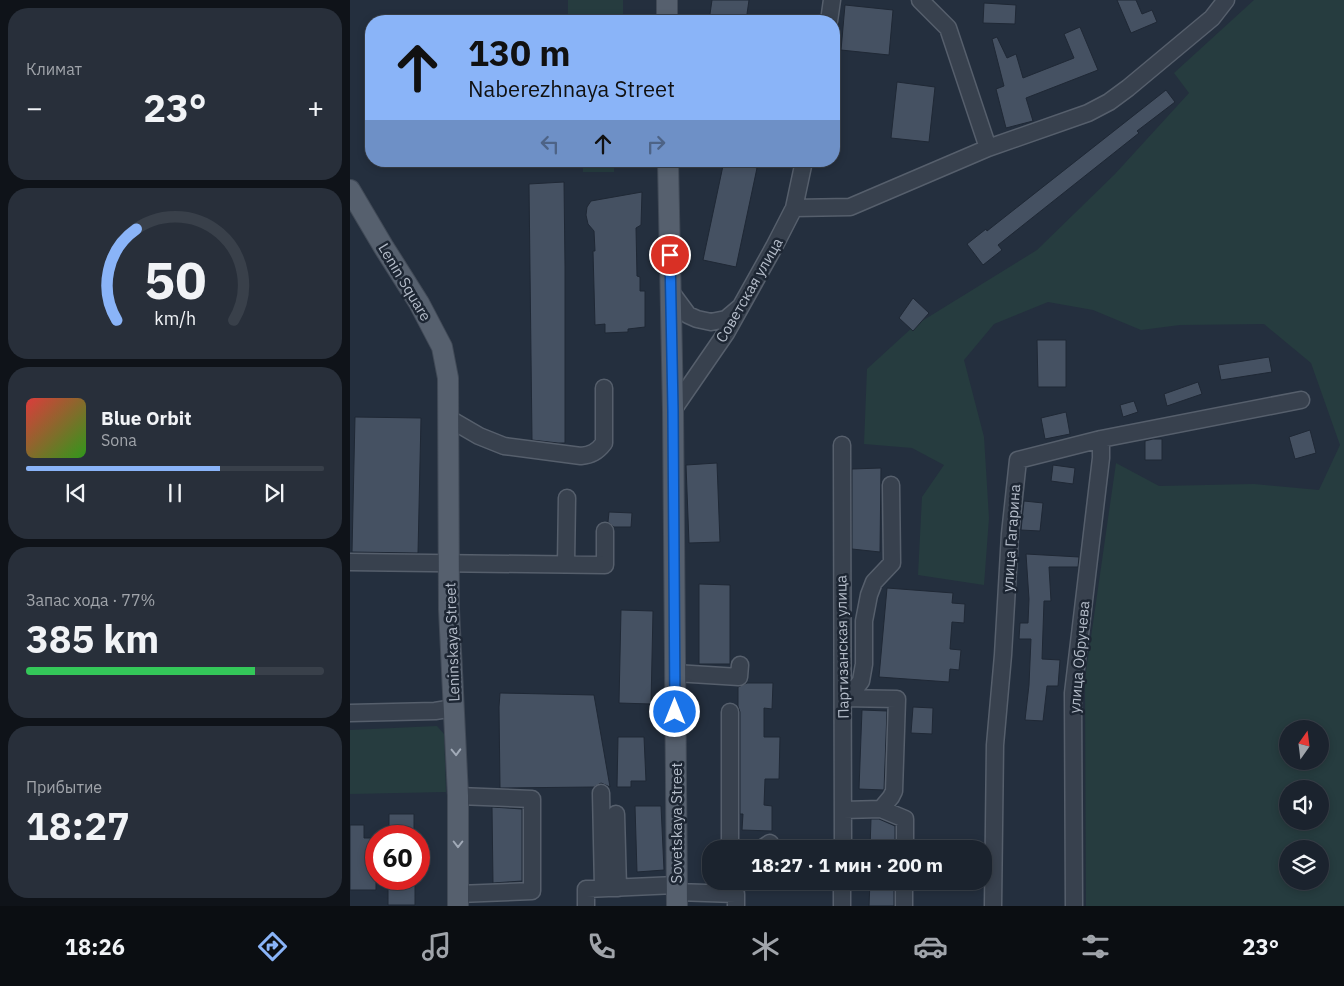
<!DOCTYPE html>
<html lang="ru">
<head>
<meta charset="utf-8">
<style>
	body { margin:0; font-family:"IBM Plex Sans",sans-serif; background:#282f3a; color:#f1f3f6; height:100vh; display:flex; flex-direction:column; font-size:19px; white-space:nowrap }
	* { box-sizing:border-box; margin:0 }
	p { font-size:16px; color:#a0a4aa }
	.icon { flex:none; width:28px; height:28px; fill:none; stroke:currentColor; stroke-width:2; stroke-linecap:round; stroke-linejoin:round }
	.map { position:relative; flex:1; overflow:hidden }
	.details { display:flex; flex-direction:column; gap:8px; padding:8px; background:#0f1319; width:350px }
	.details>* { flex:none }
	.hud { position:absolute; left:15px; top:15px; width:475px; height:152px; border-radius:20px; box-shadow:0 2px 8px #0003,0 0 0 1px #39404a; background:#8ab4f8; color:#111; overflow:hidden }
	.needle { width:32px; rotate:14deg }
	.tools { position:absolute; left:929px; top:720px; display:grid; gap:10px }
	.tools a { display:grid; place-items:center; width:50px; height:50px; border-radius:50%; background:#1b232e; box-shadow:0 2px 8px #0003,0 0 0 1px #39404a; font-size:25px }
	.speed { position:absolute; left:15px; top:825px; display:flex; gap:10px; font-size:25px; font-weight:700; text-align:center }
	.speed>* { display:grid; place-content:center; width:65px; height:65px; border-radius:50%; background:#1b232e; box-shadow:0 2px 8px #0003,0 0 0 1px #39404a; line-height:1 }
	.speed .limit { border:8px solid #d22; background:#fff; color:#111 }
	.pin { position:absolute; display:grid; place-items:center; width:42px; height:42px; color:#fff; margin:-21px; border:2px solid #fff; border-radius:50%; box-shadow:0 1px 5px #0007 }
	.me { position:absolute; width:55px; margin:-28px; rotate:0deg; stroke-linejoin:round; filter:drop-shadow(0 0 4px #0008) }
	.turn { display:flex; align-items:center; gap:18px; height:105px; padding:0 20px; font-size:22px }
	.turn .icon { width:65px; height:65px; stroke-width:2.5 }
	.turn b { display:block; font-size:35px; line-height:42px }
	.lanes { display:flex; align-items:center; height:48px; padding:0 20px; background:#0003; justify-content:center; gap:25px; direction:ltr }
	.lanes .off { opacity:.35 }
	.big { font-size:38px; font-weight:800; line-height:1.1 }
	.details .widget { flex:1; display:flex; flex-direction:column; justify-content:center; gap:8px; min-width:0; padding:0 18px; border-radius:20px; background:#282f3a }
	.details .dial { align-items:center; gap:0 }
	.dial svg { height:130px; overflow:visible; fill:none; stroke:#39404a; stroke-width:7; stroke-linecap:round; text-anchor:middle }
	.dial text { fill:#f1f3f6; stroke:none }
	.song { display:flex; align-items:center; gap:15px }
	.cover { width:60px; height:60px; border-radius:8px; background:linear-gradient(135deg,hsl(0 70% 55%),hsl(110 70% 35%)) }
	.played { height:5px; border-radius:2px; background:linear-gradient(90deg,#8ab4f8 65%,#39404a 65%) }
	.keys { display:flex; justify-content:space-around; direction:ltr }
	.heat { display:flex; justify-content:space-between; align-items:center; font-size:28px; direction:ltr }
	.charge { height:8px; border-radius:4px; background:linear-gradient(90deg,#34c759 77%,#39404a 0) }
	.trip { position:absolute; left:352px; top:840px; width:290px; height:50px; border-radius:20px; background:#1b232e; box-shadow:0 2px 8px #0003,0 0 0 1px #39404a; font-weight:800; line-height:50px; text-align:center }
	.menu { display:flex; height:80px; justify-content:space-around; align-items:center; background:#0b0e12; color:#a0a4aa }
	.menu .icon { width:35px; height:35px }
	.menu .selected { color:#8ab4f8 }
	.menu b { font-size:22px; color:#f1f3f6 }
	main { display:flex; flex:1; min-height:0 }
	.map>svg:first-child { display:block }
	.green { fill:#263c3f; fill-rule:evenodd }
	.building { fill:#455162; stroke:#1f2835 }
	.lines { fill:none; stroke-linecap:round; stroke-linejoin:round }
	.minor-casing { stroke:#565f6c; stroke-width:19 }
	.major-casing { stroke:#414a57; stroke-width:22 }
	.minor { stroke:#38414e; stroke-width:16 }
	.major { stroke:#56606e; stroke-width:20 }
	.oneway { stroke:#a1aab7 }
	.route-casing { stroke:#114b97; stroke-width:12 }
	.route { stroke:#1a73e8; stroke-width:9 }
	.labels { text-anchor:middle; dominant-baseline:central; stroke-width:5; stroke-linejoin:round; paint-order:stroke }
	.street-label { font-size:15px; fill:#b4bcc9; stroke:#1d2633 }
</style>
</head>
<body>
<main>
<section class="details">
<div class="widget"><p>Климат</p>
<div class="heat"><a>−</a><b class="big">23°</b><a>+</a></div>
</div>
<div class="widget dial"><svg viewBox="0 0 100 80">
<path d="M14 69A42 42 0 1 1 86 69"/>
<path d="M14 69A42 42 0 0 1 26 13" stroke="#8ab4f8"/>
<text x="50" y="56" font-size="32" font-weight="700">50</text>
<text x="50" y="72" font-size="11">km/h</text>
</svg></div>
<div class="widget">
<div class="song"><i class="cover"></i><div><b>Blue Orbit</b><p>Sona</p></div></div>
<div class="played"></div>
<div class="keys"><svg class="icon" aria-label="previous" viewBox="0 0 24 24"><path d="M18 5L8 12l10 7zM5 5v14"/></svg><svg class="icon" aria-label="pause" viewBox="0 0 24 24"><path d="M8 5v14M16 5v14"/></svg><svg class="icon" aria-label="next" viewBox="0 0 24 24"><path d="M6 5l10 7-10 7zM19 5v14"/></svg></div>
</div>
<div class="widget"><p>Запас хода · 77%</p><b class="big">385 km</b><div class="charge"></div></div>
<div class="widget"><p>Прибытие</p><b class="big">18:27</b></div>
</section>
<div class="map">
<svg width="994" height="906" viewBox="0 0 994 906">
	<rect width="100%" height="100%" fill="#242f3e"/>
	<!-- green -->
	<path class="green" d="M218,0h55v21h-55z
		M904,0h90v906h-258l-1,-227 31,-216 43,23 95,-2 65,6 21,-45 -29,-82 -47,-39 -84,1 -39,5 -48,-20 -45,-8 -54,22 -30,36 20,77 5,81 -5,67 -66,-10 4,-78 22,-32 -32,-17 -48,-4 3,-75 47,-43 123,-76 78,-76 74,-81 -15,-20zM938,729h32v32h-32zM938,789h32v32h-32zM938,849h32v32h-32z
		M233,161h31v11h-31z
		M87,726l7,8 2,58 -96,2v-64z"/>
	<!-- building -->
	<path class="building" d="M362,0h37l-3,21h-37z
		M767,0h19l6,14 10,-4 5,12 -26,11z
		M634,3l32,2 -1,19 -32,-1z
		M495,5l48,5 -4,45 -48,-5z
		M730,27l18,43 -72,28 7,23 -27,7 -10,-39 8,-3 -12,-47 5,-2 10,21 9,-4 7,24 51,-20 -10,-24z
		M547,82l38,5 -6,55 -38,-4z
		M816,90l9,12 -38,29 2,2 -141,112 4,5 -19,15 -16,-21 19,-15 1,2z
		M374,161h27l-1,5 7,2 -21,99 -33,-7z
		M214,182l1,84v177h-7l-26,-3 -3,-256z
		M292,192l-1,33 -5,3 1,48 3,1v14h5v36l-17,2v3l-23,1v-9l-10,1 -2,-74h2l-1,-20 -6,-7 -2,-9 1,-8 4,-6z
		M563,298l16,15 -16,18 -14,-13z
		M687,340h29v47h-28z
		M919,357l3,15 -51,8 -3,-15z
		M848,382l4,12 -35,12 -3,-12z
		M784,401l4,11 -15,5 -3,-12z
		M716,412l4,22 -25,5 -4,-21z
		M5,417l66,1 -3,135 -66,-1z
		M960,430l6,23 -21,6 -6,-22z
		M803,439h9v21h-17v-19z
		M367,463l3,79 -31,1 -3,-78z
		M703,465l22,3 -2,16 -22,-3z
		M531,468l-1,84 -28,-3v-80z
		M674,501l19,2 -3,28 -19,-1z
		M259,512l23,1 -1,14h-17l-6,-5z
		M676,554l53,3 -1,10h-29l2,34h-7l-2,58 18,1 -2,26h-11l-4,35 -18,-1 4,-35 2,-46h-12l1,-16h8l1,-24z
		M349,584l31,1v79h-31z
		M537,588l66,5 -1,10 13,1 -1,19 -12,-1 -2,27 11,1 -2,20 -9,-1 -1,13 -70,-5z
		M271,610l32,1 -2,93 -32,-1z
		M397,683h26l-1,26 -8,-1v29h16l-1,42h-14l-1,26 8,1v25l-30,-1 1,-16h-3v-102l-2,-6v-19z
		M150,693l94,2 16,92 -9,-4 -7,4 -94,1 -1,-81z
		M563,707l20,1 -1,26 -21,-1z
		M512,710l25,1 -3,79 -25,-1z
		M268,737h26l2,44h-15v6h-14z
		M285,806h26l3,64 -27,2z
		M142,807l30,2v72l-29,2z
		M39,814h25v22h-25z
		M521,819h8l16,7v23h-25z
		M0,825h14v13h12v52h-26z
		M38,879h27v26h-27z
		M520,881h24v25h-25z"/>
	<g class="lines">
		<!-- minor casing -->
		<g class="minor-casing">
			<path id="minor" d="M570,0l28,28 40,120
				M479,21l3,-21
				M444,208l56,-1 138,-59 100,-35 21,-11 19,-14 84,-70 14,-18
				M321,292l17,23 9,4 14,3 15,-3 13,-11
				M323,410l53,-77 48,-86 20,-39 10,-47
				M98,418l31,18 25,10 77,10c10,-1 16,-4 23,-13v-55
				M492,445l1,404
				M0,562l255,3v-34
				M216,564l1,-66
				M325,673l64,4 1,-12
				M493,698l12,-9 6,-8 3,-17v-43l5,-26 5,-13 18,-19 -1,-78
				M493,698l54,1 -3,92 -3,6 -10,12
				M0,713l85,-2 19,-3
				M251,793l2,95
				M493,810l38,-1 24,10v30
				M266,814l2,74
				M380,849v-137
				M411,849l9,-6
				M326,892l60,2v12
				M108,894l74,-3v-92l-74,-3
				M236,906v-17l90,-4
				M492,906v-25
				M554,906v-25
				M643,906l2,-161 8,-90 7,-121 8,-74 83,-21 200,-39
				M724,906l-1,-213 28,-235v-19"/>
		</g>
		<!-- major casing -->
		<g class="major-casing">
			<path id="major" d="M317,21v-21
				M318,161l5,249 4,496
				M0,190l33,56 36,57 23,44 6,31 1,231 9,187v110"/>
		</g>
		<!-- minor -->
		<use href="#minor" class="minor"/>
		<!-- major -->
		<use href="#major" class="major"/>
	</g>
	<!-- one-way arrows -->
	<defs><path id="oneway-chevron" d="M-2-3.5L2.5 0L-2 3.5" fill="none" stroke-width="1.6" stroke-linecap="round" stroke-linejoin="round" transform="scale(1.25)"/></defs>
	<g class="oneway">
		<use href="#oneway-chevron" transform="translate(106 752) rotate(88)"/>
		<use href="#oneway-chevron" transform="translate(108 844) rotate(90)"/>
	</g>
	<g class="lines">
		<!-- route casing -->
		<g class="route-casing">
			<path id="route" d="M320,255l3,155 2,302"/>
		</g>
		<!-- route -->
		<use href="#route" class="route"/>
	</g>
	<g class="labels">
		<!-- street labels -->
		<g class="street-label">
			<text transform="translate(55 282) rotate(59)">Lenin Square</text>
			<text transform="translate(399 290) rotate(-60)">Советская улица</text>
			<text transform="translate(661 538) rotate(-86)">улица Гагарина</text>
			<text transform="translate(102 642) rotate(-92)">Leninskaya Street</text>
			<text transform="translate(492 647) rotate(-91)">Партизанская улица</text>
			<text transform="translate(729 657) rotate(-85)">улица Обручева</text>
			<text transform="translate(326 823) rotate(-90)">Sovetskaya Street</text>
		</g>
	</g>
</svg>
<div class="tools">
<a><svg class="needle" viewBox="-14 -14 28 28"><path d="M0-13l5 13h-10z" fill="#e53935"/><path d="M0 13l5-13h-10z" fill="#a0a4aa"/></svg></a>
<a><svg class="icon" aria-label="sound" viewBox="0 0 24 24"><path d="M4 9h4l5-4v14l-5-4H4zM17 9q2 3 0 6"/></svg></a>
<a><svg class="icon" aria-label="layers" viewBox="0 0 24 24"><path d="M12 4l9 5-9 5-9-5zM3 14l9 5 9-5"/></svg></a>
</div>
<div class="speed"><div class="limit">60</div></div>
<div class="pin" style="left:320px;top:255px;background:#d93025"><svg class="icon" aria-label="arrive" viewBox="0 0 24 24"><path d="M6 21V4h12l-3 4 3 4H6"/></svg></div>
<svg class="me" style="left:325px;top:712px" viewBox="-20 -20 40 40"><circle r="17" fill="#1a73e8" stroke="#fff" stroke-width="3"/><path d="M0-11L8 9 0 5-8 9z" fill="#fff"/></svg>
<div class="trip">18:27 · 1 мин · 200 m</div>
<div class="hud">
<div class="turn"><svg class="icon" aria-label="ahead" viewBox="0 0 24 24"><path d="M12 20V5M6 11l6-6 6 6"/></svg><div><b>130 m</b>Naberezhnaya Street</div></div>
<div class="lanes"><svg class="icon off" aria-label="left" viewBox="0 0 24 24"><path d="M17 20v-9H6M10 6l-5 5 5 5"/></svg><svg class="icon" aria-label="ahead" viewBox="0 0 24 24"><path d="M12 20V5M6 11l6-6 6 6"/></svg><svg class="icon off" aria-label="right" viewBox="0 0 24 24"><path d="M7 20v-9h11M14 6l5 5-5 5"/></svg></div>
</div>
</div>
</main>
<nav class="menu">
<b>18:26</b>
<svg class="icon selected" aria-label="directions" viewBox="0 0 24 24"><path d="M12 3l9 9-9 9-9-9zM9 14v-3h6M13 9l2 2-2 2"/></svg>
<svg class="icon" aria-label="music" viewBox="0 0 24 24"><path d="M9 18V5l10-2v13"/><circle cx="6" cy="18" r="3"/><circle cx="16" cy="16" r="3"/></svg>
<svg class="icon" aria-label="phone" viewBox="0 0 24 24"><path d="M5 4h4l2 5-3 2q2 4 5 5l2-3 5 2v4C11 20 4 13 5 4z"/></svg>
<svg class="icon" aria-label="climate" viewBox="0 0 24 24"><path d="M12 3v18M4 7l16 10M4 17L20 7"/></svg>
<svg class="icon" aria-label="car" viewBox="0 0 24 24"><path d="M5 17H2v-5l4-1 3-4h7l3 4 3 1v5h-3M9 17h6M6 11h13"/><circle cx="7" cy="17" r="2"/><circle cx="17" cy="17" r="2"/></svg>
<svg class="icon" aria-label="filters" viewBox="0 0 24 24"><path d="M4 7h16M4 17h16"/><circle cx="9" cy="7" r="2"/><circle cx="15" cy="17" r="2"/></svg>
<b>23°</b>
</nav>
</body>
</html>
